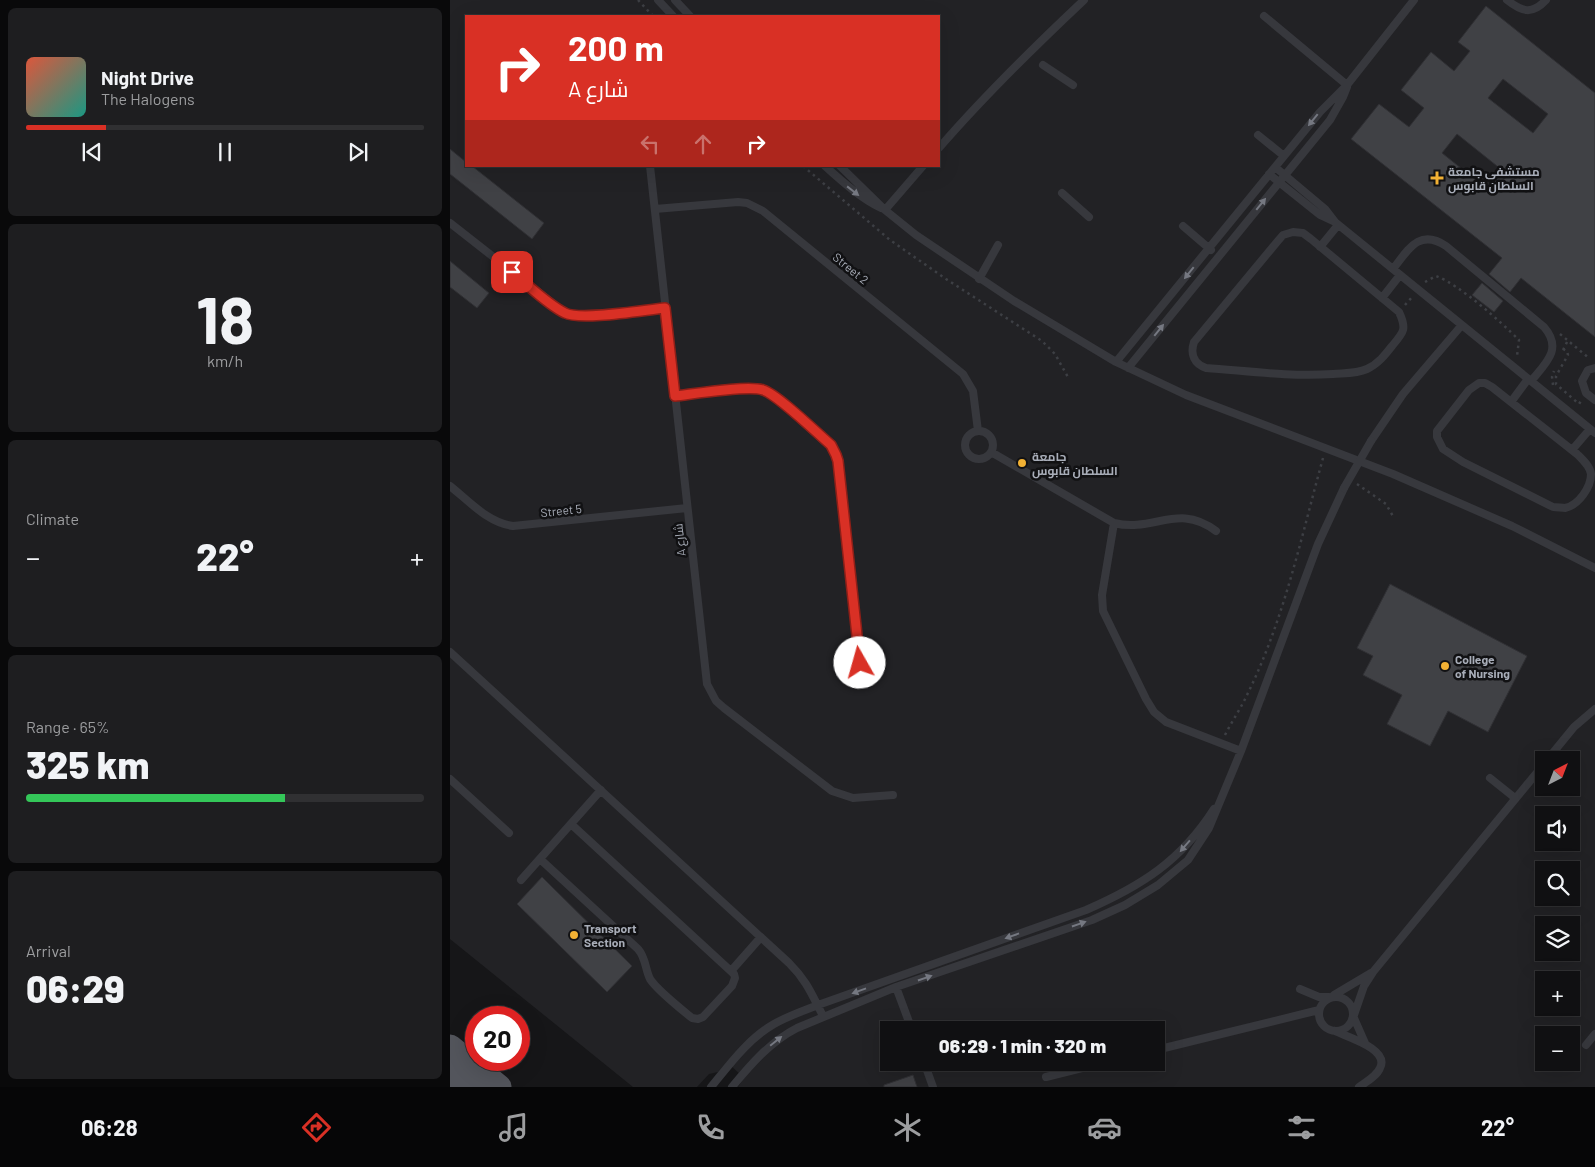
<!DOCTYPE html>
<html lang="en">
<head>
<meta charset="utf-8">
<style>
	body { margin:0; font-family:Barlow,Cairo,sans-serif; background:#1e1e20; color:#f1f3f6; height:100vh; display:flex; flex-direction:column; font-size:19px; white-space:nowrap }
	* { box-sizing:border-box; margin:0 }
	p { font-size:16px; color:#9c9d9f }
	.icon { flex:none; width:28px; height:28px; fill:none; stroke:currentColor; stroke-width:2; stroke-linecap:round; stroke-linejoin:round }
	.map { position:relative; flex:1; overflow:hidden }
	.panel { display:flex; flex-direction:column; gap:8px; padding:8px; background:#09090a; width:450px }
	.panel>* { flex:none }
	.banner { position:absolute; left:15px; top:15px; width:475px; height:152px; border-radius:0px; box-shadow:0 5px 20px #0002,0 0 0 1px #303032; background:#d93025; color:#fff; overflow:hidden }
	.needle { width:32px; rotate:42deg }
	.controls { position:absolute; left:1085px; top:751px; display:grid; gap:10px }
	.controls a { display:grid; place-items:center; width:45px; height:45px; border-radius:0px; background:#101012; box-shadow:0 5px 20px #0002,0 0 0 1px #303032; font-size:25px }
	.speed { position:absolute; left:15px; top:1006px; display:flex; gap:10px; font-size:25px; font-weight:700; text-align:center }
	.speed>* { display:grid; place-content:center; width:65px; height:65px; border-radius:50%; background:#101012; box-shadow:0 5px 20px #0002,0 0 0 1px #303032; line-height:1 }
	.speed .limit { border:8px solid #d22; background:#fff; color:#111 }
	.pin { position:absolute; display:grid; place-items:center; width:42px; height:42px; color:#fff; margin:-21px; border-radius:10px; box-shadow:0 2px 8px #0006 }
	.me { position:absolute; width:55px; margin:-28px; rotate:353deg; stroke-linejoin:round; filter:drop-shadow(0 0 4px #0008) }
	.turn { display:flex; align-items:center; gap:18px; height:105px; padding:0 20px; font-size:22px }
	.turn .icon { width:65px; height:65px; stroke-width:2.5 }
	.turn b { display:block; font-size:35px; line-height:42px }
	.lanes { display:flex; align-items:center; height:48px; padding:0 20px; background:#0003; justify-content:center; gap:25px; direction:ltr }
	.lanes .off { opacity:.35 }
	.big { font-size:38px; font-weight:800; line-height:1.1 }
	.panel .card { flex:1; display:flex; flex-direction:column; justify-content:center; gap:8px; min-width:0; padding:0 18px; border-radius:8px; background:#1e1e20 }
	.panel .dial { align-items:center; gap:0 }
	.dial b { font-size:65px; line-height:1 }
	.song { display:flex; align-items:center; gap:15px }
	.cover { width:60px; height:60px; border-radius:8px; background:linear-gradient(135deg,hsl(10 70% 55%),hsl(170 70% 35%)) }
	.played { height:5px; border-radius:2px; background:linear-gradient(90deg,#d93025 20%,#303032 20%) }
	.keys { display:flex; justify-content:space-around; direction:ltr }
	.heat { display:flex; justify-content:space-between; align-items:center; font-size:28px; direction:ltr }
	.charge { height:8px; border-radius:4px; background:linear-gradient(90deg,#34c759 65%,#303032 0) }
	.trip { position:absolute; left:430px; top:1021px; width:285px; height:50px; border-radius:0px; background:#101012; box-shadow:0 5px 20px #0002,0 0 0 1px #303032; font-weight:800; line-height:50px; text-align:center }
	.menu { display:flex; height:80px; justify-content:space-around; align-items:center; background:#060607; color:#9c9d9f }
	.menu .icon { width:35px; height:35px }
	.menu .selected { color:#d93025 }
	.menu b { font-size:22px; color:#f1f3f6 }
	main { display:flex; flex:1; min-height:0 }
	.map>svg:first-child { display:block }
	.built { fill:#222225; fill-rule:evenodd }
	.building { fill:#404145; stroke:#303034; fill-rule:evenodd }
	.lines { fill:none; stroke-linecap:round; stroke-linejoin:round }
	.path { stroke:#3d3f44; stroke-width:2.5; stroke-dasharray:2.5 4; stroke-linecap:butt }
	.service { stroke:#37383d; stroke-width:8 }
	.primary { stroke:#53555c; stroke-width:25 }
	.service-bridge { stroke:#37383d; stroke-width:8 }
	.oneway { fill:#757881 }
	.route-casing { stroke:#8d1f18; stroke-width:12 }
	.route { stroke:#d93025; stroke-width:9 }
	.poi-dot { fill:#f2b134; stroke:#111113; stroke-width:2 }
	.labels { text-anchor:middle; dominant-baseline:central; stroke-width:5; stroke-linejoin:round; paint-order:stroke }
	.poi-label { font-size:12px; font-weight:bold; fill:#a8adb8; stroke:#111113; text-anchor:start }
	.street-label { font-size:12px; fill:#a8adb8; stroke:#111113 }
</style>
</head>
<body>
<main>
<section class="panel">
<div class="card">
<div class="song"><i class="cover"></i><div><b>Night Drive</b><p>The Halogens</p></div></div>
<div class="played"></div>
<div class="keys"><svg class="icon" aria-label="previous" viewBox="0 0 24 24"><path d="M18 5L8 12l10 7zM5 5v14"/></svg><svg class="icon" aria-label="pause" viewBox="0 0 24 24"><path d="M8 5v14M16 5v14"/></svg><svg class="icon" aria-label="next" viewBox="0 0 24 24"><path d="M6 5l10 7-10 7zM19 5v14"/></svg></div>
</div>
<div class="card dial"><b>18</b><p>km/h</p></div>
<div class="card"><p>Climate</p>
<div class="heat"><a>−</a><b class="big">22°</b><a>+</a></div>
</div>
<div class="card"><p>Range · 65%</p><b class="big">325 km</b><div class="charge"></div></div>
<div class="card"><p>Arrival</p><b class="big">06:29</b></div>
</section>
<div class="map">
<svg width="1145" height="1087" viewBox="0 0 1145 1087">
	<rect width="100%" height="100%" fill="#161618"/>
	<!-- built -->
	<path class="built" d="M0,0h1145v1087h-857l6,-9 -17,-16 -9,10 -9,2 -12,13h-64l-183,-148zM16,16h473v150h-473zM1094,760h27v28h-27zM1094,815h27v27h-27zM1094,870h27v28h-27zM1094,925h27v27h-27zM1094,980h27v28h-27zM439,1030h267v32h-267zM1094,1035h27v27h-27z"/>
	<!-- building -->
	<path class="building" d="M1036,6l109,87v244l-74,-59 -11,14 -21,-18 13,-16 -151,-119 28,-35 30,23 15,-19 -23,-18 30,-38 23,19 16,-20 -12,-9zM1053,79l45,35 -15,19 -45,-35zM1007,134l45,36 -15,19 -45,-36z
		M0,149l16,13v4h6l72,57 -12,16 -82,-65z
		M0,261l39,32 -12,15 -27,-21z
		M1032,283l21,18 -9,11 -22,-17z
		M940,584l137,72 -39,76 -40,-21 -18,35 -43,-22 15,-29 -39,-20 10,-19 -16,-8z
		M92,877l90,89 -25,26 -90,-88z
		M463,1075l4,12h-33v-2z"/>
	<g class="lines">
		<!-- path -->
		<path class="path" d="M188,0l15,16
			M353,166l87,74 56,39 96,62 13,13 14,25
			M975,282l11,-6c24,9 65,46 83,64l-2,16
			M955,305l8,-9
			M1110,334l30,25
			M1113,349l4,2 1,4 -12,21v8l23,20 2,-3
			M1113,350l5,-10
			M1103,385l-1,-8 2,-6
			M907,484l29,20 8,14
			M775,735c7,-14 16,-27 22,-40 37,-75 54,-157 76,-237"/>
		<!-- service -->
		<path class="service" d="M208,0l15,16
			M225,0l15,16
			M1057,0c15,12 25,15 39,0
			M814,16l83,69
			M593,65l30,20
			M808,135l26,21
			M489,148c45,-52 95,-101 145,-148
			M200,166l57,518 9,17 8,7 108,83 21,7 40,-3
			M375,166c18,16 34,31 56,42
			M390,166l45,44 31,25 98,66 102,61 70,33 207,79 119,52 83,42
			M825,167l50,42 10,13
			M819,174l51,41 15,7 260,211
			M612,193l27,24
			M205,209l83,-7 9,1 16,8 200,163 10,17 5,40
			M435,210l38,-44
			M0,223l115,90c20,8 76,-2 100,-5
			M733,226l28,24
			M843,232l10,1 8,6 88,73c8,17 5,20 -7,34 -7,9 -14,18 -25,23 -11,5 -23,4 -34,5 -43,3 -85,-3 -127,-6 -12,-4 -16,-14 -12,-26l83,-100 6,-7z
			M870,247l18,-22
			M943,269c15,-19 26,-41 53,-23l98,81c19,22 2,36 -13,54
			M529,279l19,-34
			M932,298l18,-23
			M666,362l204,-250 27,-27 67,-85
			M678,368l202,-248 13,-23 4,-10
			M1145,368l-7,2 -6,11 4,12 9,7
			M1029,383h6l7,4 85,67c5,5 13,12 14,20 0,13 -12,31 -26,34 -3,0 -8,-1 -12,-1l-90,-45 -20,-13 -6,-12v-6l32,-41z
			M225,396l74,-7 14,1 12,7 59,53 3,11 23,202
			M1061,402l17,-23
			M515 445a14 14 0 1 1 28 0a14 14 0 1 1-28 0Z
			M921,441l32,-47 58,-68
			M1122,450l18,-21
			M541,452l123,71c40,10 64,-21 102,8
			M0,486c19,15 38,37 63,40l174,-18
			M664,523l-12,72 1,16 43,88 8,13 12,10 75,29
			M0,652l339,311c18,18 23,32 34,53
			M1097,760l27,-33 21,-18
			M1040,778l25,20
			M0,779l59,54
			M90,859l98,90c8,9 7,20 12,30 7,11 31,30 42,39l6,1 5,-2 29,-31 3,-8 -1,-4 -163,-150
			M71,880l80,-90
			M281,971l30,-34
			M446,987l16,43
			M850,989l19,8h10
			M884,995l37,-22
			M869 1014a17 17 0 1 1 34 0a17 17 0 1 1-34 0Z
			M904,1015l10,-29 9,-14 171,-208
			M904,1018l11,25
			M885,1031c12,6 55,18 45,37 -3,8 -14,14 -21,19
			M1136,1045l9,-11
			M706,1050l163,-40
			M474,1062l9,25
			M596,1077l60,-15
			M261,1087c19,-23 37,-48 63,-63 14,-8 29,-13 44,-19l268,-95c55,-24 95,-49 128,-101
			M282,1087c19,-23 38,-45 65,-59l99,-41 196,-67 33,-15 33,-20 30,-25 21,-32 32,-77 77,-207 26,-56"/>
		<!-- primary -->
		<path class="primary" d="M0,1047l49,40
			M0,1071l19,16"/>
		<!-- service-bridge -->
		<path class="service-bridge" d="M894,488l27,-47"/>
	</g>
	<!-- one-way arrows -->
	<defs><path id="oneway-solid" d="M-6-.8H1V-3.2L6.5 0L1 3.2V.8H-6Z" transform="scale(1.25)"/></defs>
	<g class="oneway">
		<use href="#oneway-solid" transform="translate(863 120) rotate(129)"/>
		<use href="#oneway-solid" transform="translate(403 191) rotate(38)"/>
		<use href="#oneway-solid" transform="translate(811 204) rotate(-51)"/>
		<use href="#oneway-solid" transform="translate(739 273) rotate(129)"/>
		<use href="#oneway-solid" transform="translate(709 330) rotate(-51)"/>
		<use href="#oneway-solid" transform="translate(735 846) rotate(131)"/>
		<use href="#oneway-solid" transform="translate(629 924) rotate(-19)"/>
		<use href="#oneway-solid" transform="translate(562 936) rotate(160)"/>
		<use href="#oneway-solid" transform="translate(475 978) rotate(-19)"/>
		<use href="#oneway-solid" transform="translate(409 991) rotate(160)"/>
		<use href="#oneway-solid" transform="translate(326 1041) rotate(-39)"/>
	</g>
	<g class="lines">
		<!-- route casing -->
		<g class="route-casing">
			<path id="route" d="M62,272c15,12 36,33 53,41 16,8 79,-3 100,-5l10,88c18,-2 73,-11 88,-6 14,4 54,43 68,55l5,10 2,6 22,202"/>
		</g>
		<!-- route -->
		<use href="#route" class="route"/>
	</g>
	<!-- markers -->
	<g class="poi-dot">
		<path d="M984.5 170.5h5v5h5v5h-5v5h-5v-5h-5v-5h5z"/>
		<circle cx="572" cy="463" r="5"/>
		<circle cx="995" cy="666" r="5"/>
		<circle cx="124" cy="935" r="5"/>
	</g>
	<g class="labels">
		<!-- poi labels -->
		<g class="poi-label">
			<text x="998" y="171">مستشفى جامعة<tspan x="998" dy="14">السلطان قابوس</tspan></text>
			<text x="582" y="456">جامعة<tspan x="582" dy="14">السلطان قابوس</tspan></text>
			<text x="1005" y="659">College<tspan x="1005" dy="14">of Nursing</tspan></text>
			<text x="134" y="928">Transport<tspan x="134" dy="14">Section</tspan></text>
		</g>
		<!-- street labels -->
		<g class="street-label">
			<text transform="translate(401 268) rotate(39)">Street 2</text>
			<text transform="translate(111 510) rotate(-6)">Street 5</text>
			<text transform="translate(229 540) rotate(-96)">A شارع</text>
		</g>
	</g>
</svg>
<div class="controls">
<a><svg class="needle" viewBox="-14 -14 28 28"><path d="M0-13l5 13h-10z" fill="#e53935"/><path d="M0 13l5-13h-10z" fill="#9c9d9f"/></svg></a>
<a><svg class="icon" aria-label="sound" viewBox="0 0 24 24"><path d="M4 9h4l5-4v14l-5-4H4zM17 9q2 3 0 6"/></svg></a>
<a><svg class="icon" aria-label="search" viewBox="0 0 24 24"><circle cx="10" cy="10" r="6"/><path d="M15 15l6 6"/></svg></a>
<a><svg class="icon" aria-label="layers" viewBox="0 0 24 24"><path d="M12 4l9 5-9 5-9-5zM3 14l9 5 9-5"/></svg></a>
<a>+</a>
<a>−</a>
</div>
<div class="speed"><div class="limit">20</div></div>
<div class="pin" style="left:62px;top:272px;background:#d93025"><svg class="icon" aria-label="arrive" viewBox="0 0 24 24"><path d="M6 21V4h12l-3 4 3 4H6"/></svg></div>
<svg class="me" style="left:410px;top:663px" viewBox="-20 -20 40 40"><circle r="19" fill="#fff"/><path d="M0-13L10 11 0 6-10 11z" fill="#d93025"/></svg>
<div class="trip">06:29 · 1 min · 320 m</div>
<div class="banner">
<div class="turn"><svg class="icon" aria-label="right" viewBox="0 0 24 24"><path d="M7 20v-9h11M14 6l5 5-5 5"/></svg><div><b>200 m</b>A شارع</div></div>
<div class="lanes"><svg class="icon off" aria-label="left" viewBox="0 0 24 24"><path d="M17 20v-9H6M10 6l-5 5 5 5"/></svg><svg class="icon off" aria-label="ahead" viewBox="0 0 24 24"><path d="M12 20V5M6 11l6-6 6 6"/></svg><svg class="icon" aria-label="right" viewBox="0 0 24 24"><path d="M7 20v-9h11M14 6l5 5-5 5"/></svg></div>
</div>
</div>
</main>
<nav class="menu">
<b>06:28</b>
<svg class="icon selected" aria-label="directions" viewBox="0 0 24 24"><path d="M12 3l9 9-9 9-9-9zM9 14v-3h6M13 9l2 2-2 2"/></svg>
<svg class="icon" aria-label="music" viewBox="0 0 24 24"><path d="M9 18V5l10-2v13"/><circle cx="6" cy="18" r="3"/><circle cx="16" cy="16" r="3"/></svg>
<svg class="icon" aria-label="phone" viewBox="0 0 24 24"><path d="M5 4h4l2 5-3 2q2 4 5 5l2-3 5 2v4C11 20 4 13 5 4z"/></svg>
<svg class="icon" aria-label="climate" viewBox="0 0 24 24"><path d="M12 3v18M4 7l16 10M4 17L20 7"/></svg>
<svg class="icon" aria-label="car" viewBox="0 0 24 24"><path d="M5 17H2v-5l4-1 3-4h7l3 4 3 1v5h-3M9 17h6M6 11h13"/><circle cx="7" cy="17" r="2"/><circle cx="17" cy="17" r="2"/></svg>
<svg class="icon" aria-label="filters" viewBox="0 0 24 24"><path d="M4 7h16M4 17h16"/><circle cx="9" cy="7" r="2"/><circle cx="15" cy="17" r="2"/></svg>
<b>22°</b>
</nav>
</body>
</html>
